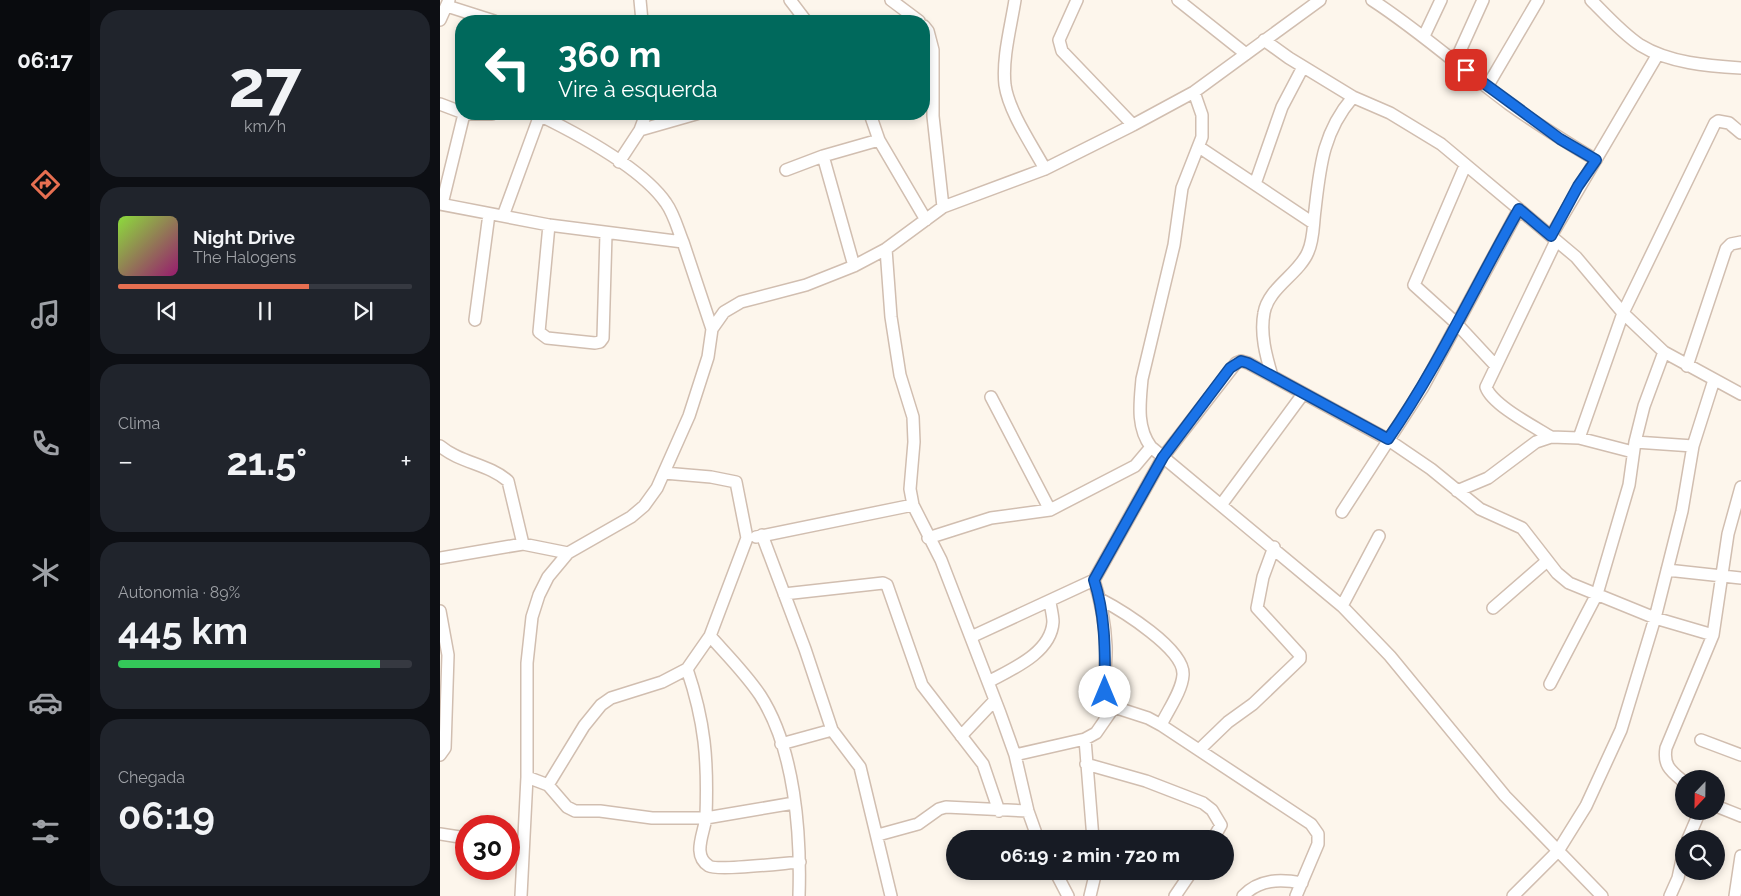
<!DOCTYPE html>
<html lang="pt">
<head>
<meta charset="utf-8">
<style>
	body { margin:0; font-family:Raleway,sans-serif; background:#20242c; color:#f1f3f6; height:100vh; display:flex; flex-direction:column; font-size:19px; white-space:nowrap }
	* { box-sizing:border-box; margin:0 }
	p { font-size:16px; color:#9ea1a6 }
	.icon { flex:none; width:28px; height:28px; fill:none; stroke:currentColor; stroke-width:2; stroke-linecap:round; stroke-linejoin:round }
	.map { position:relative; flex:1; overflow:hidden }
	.drawer { display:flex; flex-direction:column; gap:10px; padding:10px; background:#0d0f14; width:350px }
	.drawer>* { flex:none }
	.guide { position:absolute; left:15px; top:15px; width:475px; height:105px; border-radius:20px; box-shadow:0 2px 8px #0003; background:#00695c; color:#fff; overflow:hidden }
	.needle { width:32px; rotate:202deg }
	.tools { position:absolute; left:1235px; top:770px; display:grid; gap:10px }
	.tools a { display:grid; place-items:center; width:50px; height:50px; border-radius:50%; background:#171b24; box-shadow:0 2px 8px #0003; font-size:25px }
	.speed { position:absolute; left:15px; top:815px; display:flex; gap:10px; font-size:25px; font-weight:700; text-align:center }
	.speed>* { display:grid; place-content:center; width:65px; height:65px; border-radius:50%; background:#171b24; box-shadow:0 2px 8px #0003; line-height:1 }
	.speed .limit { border:8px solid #d22; background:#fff; color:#111 }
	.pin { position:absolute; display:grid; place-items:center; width:42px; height:42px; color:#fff; margin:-21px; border-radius:10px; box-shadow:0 2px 8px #0006 }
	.me { position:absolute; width:55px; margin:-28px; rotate:0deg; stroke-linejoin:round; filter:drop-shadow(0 0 4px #0008) }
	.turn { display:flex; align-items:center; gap:18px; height:105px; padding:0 20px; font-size:22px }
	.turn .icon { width:65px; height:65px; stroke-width:2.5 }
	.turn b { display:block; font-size:35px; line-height:42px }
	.big { font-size:38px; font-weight:700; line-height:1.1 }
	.drawer .widget { flex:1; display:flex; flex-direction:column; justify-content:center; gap:8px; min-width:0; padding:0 18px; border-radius:20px; background:#20242c }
	.drawer .dial { align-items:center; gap:0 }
	.dial b { font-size:65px; line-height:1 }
	.song { display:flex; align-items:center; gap:15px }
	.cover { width:60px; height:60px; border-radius:8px; background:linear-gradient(135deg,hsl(90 70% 55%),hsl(320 70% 35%)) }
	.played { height:5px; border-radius:2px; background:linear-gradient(90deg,#e76f51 65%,#363941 65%) }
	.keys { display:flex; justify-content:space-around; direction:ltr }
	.heat { display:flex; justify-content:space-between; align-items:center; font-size:28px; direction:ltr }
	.charge { height:8px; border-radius:4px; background:linear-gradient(90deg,#34c759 89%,#363941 0) }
	.trip { position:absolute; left:506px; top:830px; width:288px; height:50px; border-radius:25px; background:#171b24; box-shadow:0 2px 8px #0003; font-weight:700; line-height:50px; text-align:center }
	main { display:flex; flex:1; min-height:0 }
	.dock { display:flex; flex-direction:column; width:90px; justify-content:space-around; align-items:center; background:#090b0e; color:#9ea1a6 }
	.dock .icon { width:35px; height:35px }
	.dock .selected { color:#e76f51 }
	.dock b { font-size:22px; color:#f1f3f6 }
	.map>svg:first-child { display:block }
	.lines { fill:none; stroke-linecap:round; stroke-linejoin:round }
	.minor-casing { stroke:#d1beb0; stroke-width:14 }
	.minor { stroke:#fff; stroke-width:11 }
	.route-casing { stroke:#114b97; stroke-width:12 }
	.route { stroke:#1a73e8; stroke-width:9 }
</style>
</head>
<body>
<main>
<nav class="dock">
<b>06:17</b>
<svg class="icon selected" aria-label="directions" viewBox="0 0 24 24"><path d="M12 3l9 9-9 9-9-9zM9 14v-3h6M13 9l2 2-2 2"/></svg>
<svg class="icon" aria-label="music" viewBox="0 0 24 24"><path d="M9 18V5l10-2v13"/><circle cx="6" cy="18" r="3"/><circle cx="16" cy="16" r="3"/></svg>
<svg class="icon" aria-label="phone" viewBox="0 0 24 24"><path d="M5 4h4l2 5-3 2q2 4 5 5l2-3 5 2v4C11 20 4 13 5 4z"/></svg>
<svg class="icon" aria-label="climate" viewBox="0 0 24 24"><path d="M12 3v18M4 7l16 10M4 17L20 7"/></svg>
<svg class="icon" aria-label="car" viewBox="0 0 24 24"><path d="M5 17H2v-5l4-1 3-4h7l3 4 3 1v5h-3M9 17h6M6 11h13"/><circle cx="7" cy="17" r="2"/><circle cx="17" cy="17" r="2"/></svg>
<svg class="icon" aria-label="filters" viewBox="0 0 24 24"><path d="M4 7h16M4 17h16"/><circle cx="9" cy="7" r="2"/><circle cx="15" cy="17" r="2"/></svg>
</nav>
<section class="drawer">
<div class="widget dial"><b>27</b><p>km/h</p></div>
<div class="widget">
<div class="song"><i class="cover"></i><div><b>Night Drive</b><p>The Halogens</p></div></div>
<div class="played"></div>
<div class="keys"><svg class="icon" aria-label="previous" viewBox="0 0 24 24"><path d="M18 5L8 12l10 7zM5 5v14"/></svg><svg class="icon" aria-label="pause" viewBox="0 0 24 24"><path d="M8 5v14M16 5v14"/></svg><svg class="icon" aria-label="next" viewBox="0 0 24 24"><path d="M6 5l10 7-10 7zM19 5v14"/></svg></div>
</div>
<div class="widget"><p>Clima</p>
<div class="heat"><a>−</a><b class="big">21.5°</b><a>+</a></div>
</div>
<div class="widget"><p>Autonomia · 89%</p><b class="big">445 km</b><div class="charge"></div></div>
<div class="widget"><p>Chegada</p><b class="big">06:19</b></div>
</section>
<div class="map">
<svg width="1301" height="896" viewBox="0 0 1301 896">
	<rect width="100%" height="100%" fill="#fdf6ec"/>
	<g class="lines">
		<!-- minor casing -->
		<g class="minor-casing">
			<path id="minor" d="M200,0l2,21
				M350,0l16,21
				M451,0l28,21
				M575,0c-4,26 -13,58 -10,85 4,27 27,60 40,84
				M637,0l-18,40 3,11 71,74
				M738,0l68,54
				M932,0c48,31 91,70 137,104 28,20 57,38 87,56
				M1151,0c15,15 31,33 49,45 29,18 68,21 101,23
				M7,6l47,15
				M0,20l9,-20
				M484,26l4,5 5,19v66l10,91
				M984,36l17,-36
				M824,40l25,18 64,39 37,16 51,31 135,113 47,56 41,39 77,42
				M1015,62l28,-62
				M1047,87l51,-87
				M754,92l8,23v22l-20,51 -8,57 -32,134c-2,23 -6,48 9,68l191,159 48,50 115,140 97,100
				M0,104l21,8
				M26,114h26
				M97,114c39,19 105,54 129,89 8,11 12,27 17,39
				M430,114l9,26 47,80
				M200,130l56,-16
				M759,147l114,76
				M383,156l31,110
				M179,162l21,-32 6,-16
				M1025,166l-51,119 42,38 39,42
				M346,170l37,-14 56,-16
				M815,184l27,-77 21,-40
				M0,204l109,21 134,17 29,87
				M2,204l22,-90
				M63,216l37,-101
				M109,225l-10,107 8,6 48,5 5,-1 3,-4 3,-104
				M1111,236l107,-182
				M446,249l5,68 9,58 13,42 1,25 -4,47 3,16 28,55 59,153 15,42 13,56 10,28
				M35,320l14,-106
				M1247,366l39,-117 5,-5 10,-2
				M832,376c-6,-20 -12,-42 -8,-63 4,-25 35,-39 44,-61 6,-13 5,-28 7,-42 5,-44 8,-78 38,-113
				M551,397l59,113
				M1111,437c-16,-10 -59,-32 -65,-50l70,-146
				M1139,438l44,-125 92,-190 3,-2 11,2 12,10
				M1195,442l58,4
				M0,446c20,17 49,18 68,35l15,63
				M1017,491l31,-13 48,-36 15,-5 28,1 54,14
				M781,505l82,-111
				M902,512l81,-125 96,-178
				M322,535l43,114 27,81 28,37 31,129
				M316,537l157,-32
				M488,538l63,-20 59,-8 85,-44 16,-19
				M0,558l83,-14 45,9
				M1227,570l74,8
				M344,594l99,-11 4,2 35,100 61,79 16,47
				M660,599c21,11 85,50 83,76 -1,16 -15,35 -22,50
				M902,606l37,-70
				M1053,608l54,-47
				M0,611l8,44 -3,93 -5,7
				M270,636c17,19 36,38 50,59 35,54 41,138 39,201
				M531,637l123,-57
				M247,669c18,53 21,91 19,147 -1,16 -15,39 3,50 9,5 76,-3 91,-4
				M548,682c24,-13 63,-29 65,-60 0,-6 -2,-13 -3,-20
				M1110,684l47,-90 32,-109 6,-43 9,-36 20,-54
				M521,736l34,-36
				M645,739l8,100
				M1261,740l40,15
				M341,744l51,-14
				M760,749l28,-27 25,-18 47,-45v-4l-43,-47 6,-31 11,-30
				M575,755l70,-16 11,-6 18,-26
				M646,764l60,17 57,22 9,7 9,15 -8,14
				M87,777l21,8 19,22 8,4h25l52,7h54l88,-15
				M1244,782c-13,-11 -21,-16 -18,-34l47,-113 15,-101 13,-47
				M108,785l36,-59 17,-21 10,-7 51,-16 25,-13 23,-33 37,-98 -11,-56 -25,-5 -47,-4
				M1276,806l25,10
				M0,834l26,4
				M438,835l40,-11 21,-15 7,-2 82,4
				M1248,839l12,-28
				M69,845l14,1
				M615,871l13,25
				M81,896l6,-119v-114l5,-46 7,-22 9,-18 20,-24 63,-36 13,-11 13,-18 32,-72 19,-59 4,-28 12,-17 17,-10 65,-17 48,-19 32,-17 57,-42 102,-38 88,-44 61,-33 126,-92
				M650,896l6,-25
				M735,896l17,-25
				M803,896c16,-17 37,-17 59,-13
				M856,896l22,-52v-10l-7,-10 -150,-99 -13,-7 -34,-11c-15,-18 -7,-39 -8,-61 -1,-22 -5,-44 -12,-66l69,-123 73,-94 5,-2 7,2 139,76 44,30 49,40 42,19 35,45 12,10 86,35 58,17
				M1073,896l45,-45 28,-45 35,-76 34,-112 27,-107 11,-65 21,-66
				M1230,896l8,-18 6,-28
				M1295,896l6,-40"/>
		</g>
		<!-- minor -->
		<use href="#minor" class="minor"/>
	</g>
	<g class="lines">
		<!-- route casing -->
		<g class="route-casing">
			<path id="route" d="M665,692c0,-38 1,-75 -11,-112l69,-123 67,-89 11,-7 7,2 140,76c50,-72 87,-153 131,-230l32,27 27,-50 18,-26 -36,-21 -94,-69"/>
		</g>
		<!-- route -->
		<use href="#route" class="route"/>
	</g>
</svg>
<div class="tools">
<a><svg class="needle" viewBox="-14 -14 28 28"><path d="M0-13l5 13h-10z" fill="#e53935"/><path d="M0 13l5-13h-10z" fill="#9ea1a6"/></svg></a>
<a><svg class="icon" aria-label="search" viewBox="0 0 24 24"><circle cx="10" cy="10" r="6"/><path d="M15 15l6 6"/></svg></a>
</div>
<div class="speed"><div class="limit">30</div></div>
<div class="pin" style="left:1026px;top:70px;background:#d93025"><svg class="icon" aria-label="arrive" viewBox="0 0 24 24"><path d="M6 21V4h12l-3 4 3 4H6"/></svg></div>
<svg class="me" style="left:665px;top:692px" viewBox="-20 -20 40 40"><circle r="19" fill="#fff"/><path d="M0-13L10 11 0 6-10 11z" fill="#1a73e8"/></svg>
<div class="trip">06:19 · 2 min · 720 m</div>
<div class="guide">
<div class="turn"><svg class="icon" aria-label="left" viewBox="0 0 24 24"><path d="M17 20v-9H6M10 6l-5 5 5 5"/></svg><div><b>360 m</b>Vire à esquerda</div></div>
</div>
</div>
</main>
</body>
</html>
